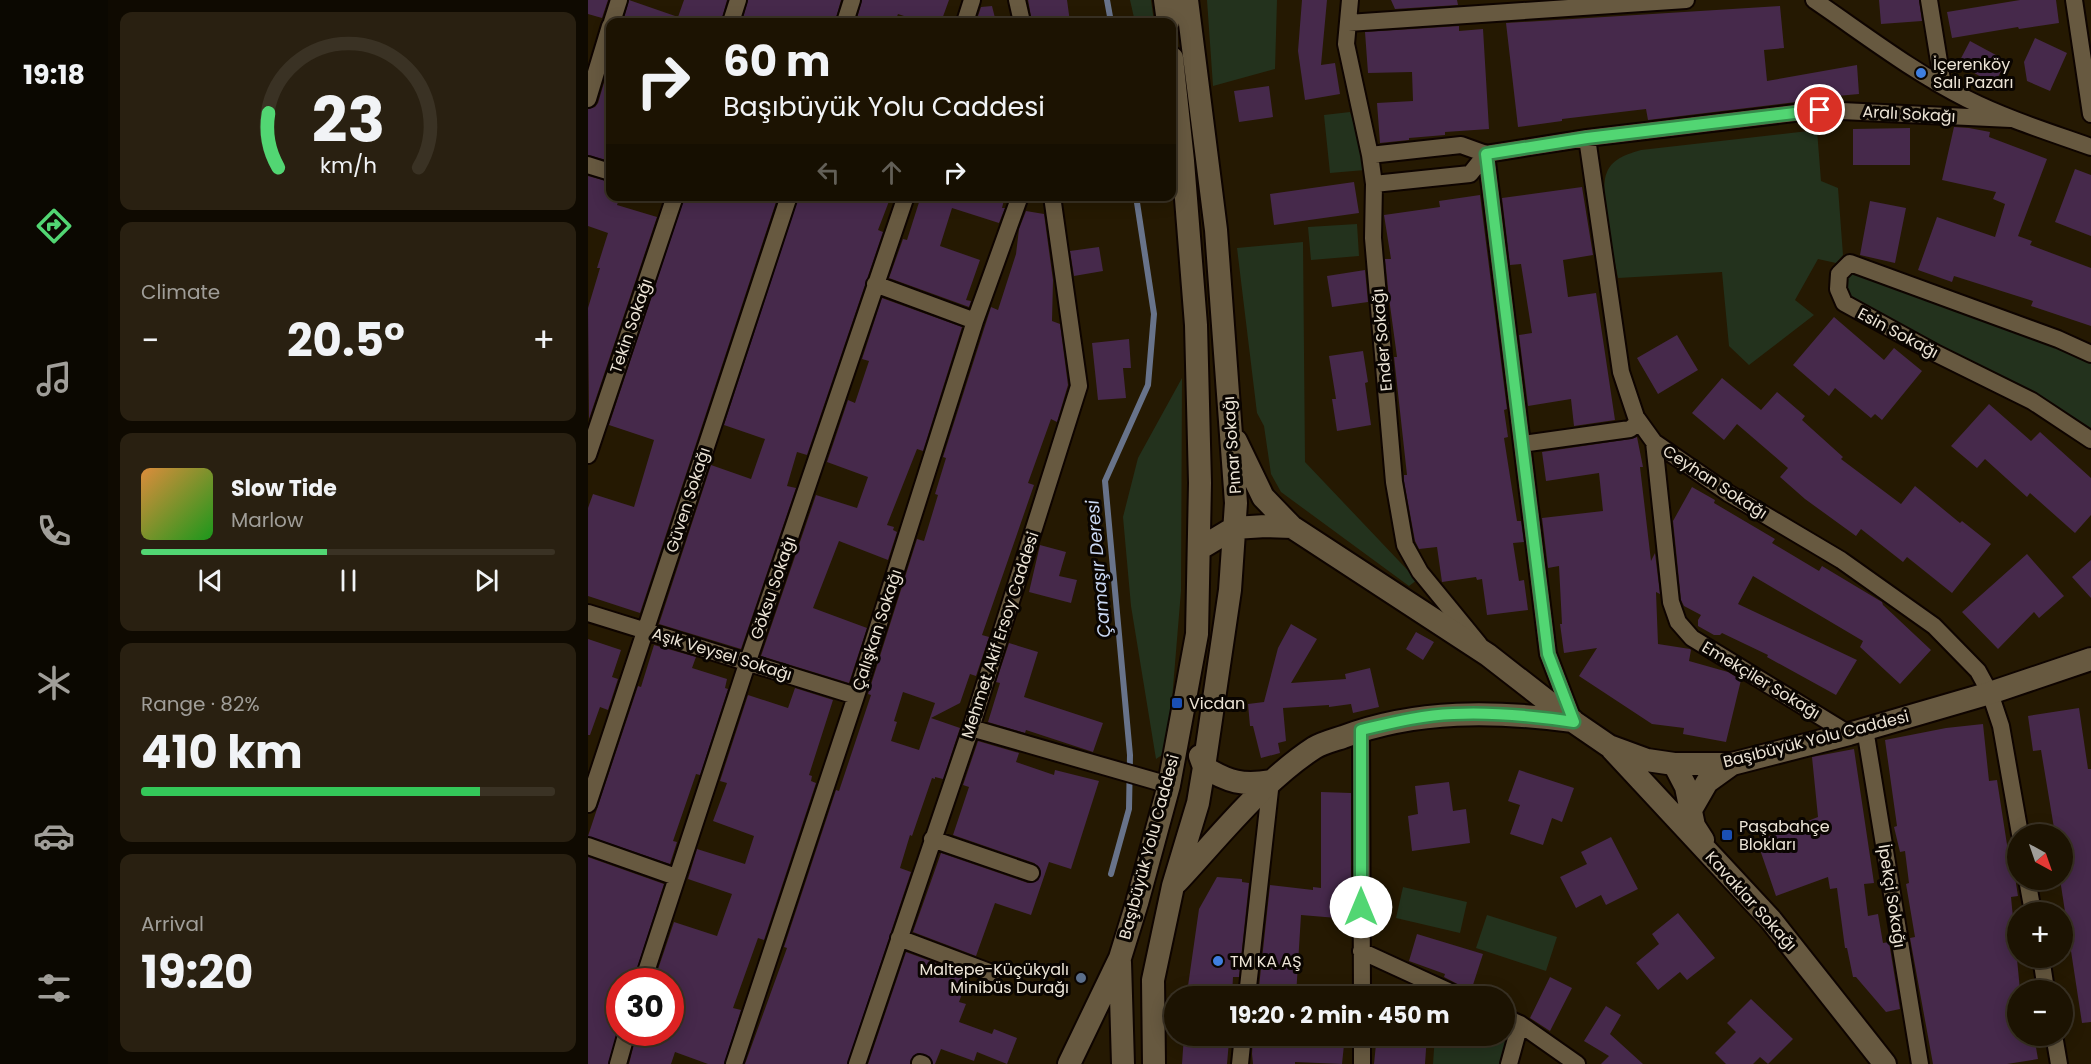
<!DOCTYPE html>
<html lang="en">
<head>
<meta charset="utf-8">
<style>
	body { margin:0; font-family:Poppins,sans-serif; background:#292011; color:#f1f3f6; height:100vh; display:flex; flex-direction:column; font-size:22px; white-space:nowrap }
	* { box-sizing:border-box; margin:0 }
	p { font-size:20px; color:#a09e99 }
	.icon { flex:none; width:33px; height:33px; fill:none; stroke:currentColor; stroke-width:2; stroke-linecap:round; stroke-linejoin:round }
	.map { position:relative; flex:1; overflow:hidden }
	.drawer { display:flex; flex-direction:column; gap:12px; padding:12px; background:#0f0a01; width:480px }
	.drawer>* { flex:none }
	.banner { position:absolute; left:18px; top:18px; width:570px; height:183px; border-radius:12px; box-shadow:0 3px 15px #0003,0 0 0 2px #3a3224; background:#1c1302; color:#f1f3f6; overflow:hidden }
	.needle { width:39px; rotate:140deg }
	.tools { position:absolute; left:1419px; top:824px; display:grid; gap:12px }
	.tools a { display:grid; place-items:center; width:66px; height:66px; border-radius:50%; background:#1c1302; box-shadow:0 3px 15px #0003,0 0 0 2px #3a3224; font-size:30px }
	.speed { position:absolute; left:18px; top:968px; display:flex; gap:12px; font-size:30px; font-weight:700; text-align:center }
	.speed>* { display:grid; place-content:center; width:78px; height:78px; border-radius:50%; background:#1c1302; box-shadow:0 3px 15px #0003,0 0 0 2px #3a3224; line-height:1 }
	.speed .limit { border:9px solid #d22; background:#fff; color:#111 }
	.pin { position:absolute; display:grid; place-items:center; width:51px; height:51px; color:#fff; margin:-26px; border:3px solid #fff; border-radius:50%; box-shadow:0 2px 6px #0007 }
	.me { position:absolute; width:66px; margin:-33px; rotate:0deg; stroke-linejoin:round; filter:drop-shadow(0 0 4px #0008) }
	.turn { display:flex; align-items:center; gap:21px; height:126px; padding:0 18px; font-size:27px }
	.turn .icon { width:78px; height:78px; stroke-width:2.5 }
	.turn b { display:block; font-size:42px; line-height:51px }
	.lanes { display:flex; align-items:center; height:57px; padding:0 18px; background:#0003; justify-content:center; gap:30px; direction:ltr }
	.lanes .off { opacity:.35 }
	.big { font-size:45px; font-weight:700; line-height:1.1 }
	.drawer .tile { flex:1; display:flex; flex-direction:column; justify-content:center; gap:9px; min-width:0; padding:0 21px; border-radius:12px; background:#292011 }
	.drawer .dial { align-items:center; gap:0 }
	.dial svg { height:156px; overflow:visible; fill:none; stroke:#3a3224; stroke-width:7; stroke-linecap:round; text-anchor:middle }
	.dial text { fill:#f1f3f6; stroke:none }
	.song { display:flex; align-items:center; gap:18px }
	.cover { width:72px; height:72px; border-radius:9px; background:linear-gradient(135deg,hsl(30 70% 55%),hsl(120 70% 35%)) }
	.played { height:6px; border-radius:3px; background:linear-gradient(90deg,#52d673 45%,#3a3224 45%) }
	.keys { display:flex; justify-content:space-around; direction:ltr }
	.heat { display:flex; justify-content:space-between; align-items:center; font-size:33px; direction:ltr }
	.charge { height:9px; border-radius:4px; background:linear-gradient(90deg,#34c759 82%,#3a3224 0) }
	.trip { position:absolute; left:576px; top:986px; width:351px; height:60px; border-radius:30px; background:#1c1302; box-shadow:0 3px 15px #0003,0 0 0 2px #3a3224; font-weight:700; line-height:60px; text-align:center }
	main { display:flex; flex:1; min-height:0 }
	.dock { display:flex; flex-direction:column; width:108px; justify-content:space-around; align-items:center; background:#0b0801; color:#a09e99 }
	.dock .icon { width:42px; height:42px }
	.dock .selected { color:#52d673 }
	.dock b { font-size:27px; color:#f1f3f6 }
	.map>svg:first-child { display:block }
	.green { fill:#23321d }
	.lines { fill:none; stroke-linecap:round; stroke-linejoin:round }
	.stream { stroke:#68738a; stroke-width:6 }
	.building { fill:#46294b; fill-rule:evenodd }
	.street-casing { stroke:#0e0400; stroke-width:20 }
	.secondary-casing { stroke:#0e0400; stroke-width:26 }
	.street { stroke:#675940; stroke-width:16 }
	.secondary { stroke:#675940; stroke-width:22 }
	.route-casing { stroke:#358b4b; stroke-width:15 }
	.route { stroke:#52d673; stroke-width:10 }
	.shop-dot { fill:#3f7fe0; stroke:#0a0501; stroke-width:2 }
	.transit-dot { fill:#1a4fb4; stroke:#0a0501; stroke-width:2 }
	.service-dot { fill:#5c6f8a; stroke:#0a0501; stroke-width:2 }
	.labels { text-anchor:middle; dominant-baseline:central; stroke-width:6; stroke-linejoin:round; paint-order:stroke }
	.poi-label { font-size:16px; fill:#ece4d6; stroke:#0a0501; text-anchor:start }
	.street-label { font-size:16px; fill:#ece4d6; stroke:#0a0501 }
	.water-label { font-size:18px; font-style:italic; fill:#cad8f3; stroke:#0a0501 }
</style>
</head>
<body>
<main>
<nav class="dock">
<b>19:18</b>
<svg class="icon selected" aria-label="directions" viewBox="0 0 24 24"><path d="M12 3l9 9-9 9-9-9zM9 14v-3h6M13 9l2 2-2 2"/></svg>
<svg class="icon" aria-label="music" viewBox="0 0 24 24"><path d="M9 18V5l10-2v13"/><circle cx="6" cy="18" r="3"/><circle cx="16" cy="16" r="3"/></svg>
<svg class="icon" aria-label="phone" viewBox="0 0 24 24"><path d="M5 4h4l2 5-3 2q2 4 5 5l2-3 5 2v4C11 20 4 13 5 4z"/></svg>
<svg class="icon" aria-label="climate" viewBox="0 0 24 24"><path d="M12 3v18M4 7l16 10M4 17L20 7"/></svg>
<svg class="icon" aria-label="car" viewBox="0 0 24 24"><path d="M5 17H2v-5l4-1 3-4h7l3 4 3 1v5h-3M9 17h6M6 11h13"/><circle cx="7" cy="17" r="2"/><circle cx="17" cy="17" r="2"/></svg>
<svg class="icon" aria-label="filters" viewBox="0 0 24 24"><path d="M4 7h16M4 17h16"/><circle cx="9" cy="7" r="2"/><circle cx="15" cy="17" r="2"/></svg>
</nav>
<section class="drawer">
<div class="tile dial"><svg viewBox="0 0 100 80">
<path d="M14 69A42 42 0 1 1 86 69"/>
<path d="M14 69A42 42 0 0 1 9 41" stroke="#52d673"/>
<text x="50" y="56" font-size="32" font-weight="700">23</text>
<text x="50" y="72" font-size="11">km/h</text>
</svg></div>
<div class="tile"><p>Climate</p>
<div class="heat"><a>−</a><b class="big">20.5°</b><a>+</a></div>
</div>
<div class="tile">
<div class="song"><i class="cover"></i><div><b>Slow Tide</b><p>Marlow</p></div></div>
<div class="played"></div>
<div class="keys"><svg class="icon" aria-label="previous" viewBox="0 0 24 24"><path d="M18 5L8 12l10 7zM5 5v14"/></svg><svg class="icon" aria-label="pause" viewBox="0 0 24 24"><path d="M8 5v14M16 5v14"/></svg><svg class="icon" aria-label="next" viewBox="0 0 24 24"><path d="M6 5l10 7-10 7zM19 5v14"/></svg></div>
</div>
<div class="tile"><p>Range · 82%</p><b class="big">410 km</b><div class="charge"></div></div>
<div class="tile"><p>Arrival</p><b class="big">19:20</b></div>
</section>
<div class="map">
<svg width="1503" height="1064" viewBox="0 0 1503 1064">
	<rect width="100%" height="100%" fill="#251902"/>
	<!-- green -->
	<path class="green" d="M542,0h21l3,22h-19z
		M619,0h70l-2,69 -62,17z
		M762,112l12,38 3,20 -35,3 -6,-58z
		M1229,130l4,51 17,7 5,67 -7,8 -18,-4 -23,41 19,15 -65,50 -20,-19 -7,-74 -104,6c-4,-22 -20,-88 -11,-106 6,-14 21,-18 34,-22z
		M769,224l2,32 -48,4 -3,-33z
		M715,242l2,220 112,118 -8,6 -128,-94 -10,-18 -7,-48 -7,-13 -20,-165z
		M1262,263l241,91v86l-247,-137 -5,-29z
		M594,378l-1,213 -12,145 -7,19 -6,4 -25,-153 -8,-89 15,-59z
		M815,887l64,15 -7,31 -64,-15z
		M899,915l70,22 -11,34 -70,-23z
		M917,1028l4,2 -10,34h-66l2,-29h69z"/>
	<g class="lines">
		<!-- stream -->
		<path class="stream" d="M519,0l4,22
			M523,874l18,-65 1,-54 -25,-274 43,-96 6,-71 -18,-118"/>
	</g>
	<!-- building -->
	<path class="building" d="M0,0h20l-6,18 -14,-4z
		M41,0l49,17 6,-17h43l-6,22h-98z
		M160,0h93l-6,22h-93z
		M274,0h87l-8,22h-19l-24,-8 -3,8h-39z
		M440,0h39l3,22h-38z
		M714,0h25l-6,65 14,-2 5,31 -35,6 -7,-49z
		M803,0h66l1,5 -63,4z
		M1291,0h40l3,21 -41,3z
		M1432,0h36l3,23 -40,6 -1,-2 -66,11 -5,-26z
		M404,6l4,16h-20l5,-15z
		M1192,6l4,42 -20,2 3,31 90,-16 2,29 -55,5v2l-156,19 -2,-11 -84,10v2l-44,6 -12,-104z
		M871,26v5l24,-2 6,100 -44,3v3l-36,3v2l-29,3 -3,-40 36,-2 -1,-29 -44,1 -3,-41z
		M1447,38l32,15 -17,38 -23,-10 -3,-19z
		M1382,41l37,20 -13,23 -36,-20z
		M20,69l2,1v91l-22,-6v-46l7,-2 3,-4z
		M681,86l4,31 -34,5 -5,-31z
		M1366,127l15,1 21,4 -1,5 58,22 -29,77 14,5 -2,4 61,23v58l-60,-20 2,-5 -79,-25 -2,6 -34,-12 19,-53 58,20 10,-33 -12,-5 3,-7 -54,-12z
		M1322,128v37h-57v-36z
		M1487,169l16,6v61l-36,-14z
		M0,176l22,6v14h10l-3,9 40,12 -68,202 -1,-111 12,-40h-3l11,-35 -20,-7z
		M766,182l5,31 -85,12 -4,-31z
		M994,187l11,68 -30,5 5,37 28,-4 19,127 -41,6 -3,-27 -43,7 -9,-71 13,-2 -11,-69 -11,1 -8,-67z
		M892,195l27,214 -3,1 4,27 -4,1 13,83h4l3,21 -11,1 6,38 5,-1 4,30 -41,5 -5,-36 -5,1 -1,-3 -34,5 -5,-35 -18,2 -4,-8 -11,-60v-6h3l-13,-118h3l-8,-59 -4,-39h6l-7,-44 56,-8 -1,-6z
		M97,196h93l-138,417 -52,-17v-88l5,-14 41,13 20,-67 -45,-15z
		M211,196h92l-13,34 5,2 -76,223 -10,-3 -10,34 9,2 -55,161 -82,-25 52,-159 40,14 14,-40 -41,-14z
		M333,196h84l-3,12h3l-6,15 -47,-15 -12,38 40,14 -14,40 5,1 -2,6 -80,-29 14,-39 4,1z
		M1282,201l36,7 -11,55 -35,-8z
		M438,211l18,3 9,66 -1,41 8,3 8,61 -11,37 -6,-3 -23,64 6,2 -52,150 7,2 -13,39 -6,-2 -10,29 -29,15 29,10 -17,51 -8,-2v2l-3,-1 -20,58 -2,-1 -10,33 11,4 -64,192h-102l42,-116 -3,-1 52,-157 3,1 32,-96 -3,-1 49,-155 7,2 14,-46 -3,-1 11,-36 -3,-1 48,-150 7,3 18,-56 3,-25zM315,692l32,11 -16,47 -28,-9 6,-19 -3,-1z
		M511,247l4,24 -29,5 -4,-25z
		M777,270l3,32 -36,5 -5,-31z
		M294,298l80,29 -39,124 -6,-2 -30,76 7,2 -1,3 4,2 -9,28 -49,-19 -26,67 54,20 -18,55 -88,-27 55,-161 41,13 11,-31 -41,-15 21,-62 7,3 14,-42 -7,-2z
		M1246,317l50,43 10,-12 28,23 -40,49 -7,-6 -4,4 -36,-30 -6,8 -36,-31z
		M1089,335l21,35 -40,24 -21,-36z
		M541,339l2,29h-8l3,30 -28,2 -6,-57z
		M775,351l5,31 -3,1 6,42 -34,6 -5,-32h4l-7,-43z
		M1134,378l39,32 16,-18 28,24 -3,4 41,37 -2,2 60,45 14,-18 45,37 2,-2 29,23 -39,49 -45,-36 -4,5 -42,-33 -5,7 -51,-37 -25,-22 8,-9 -51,-44 -13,16 -32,-27z
		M1401,404l42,37 9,-9 51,46v37l-16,18 -45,-40 -3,4 -42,-38 -8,9 -26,-22z
		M1049,437l6,30h-3l11,94 4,-8 5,41 -4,-2 2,52 32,5 1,1 -2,11 39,11 13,8 -15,62 -43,-8 1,-6 -32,-4 -73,-48 18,-28 -33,5 -4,-29h2l-3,-58 -11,2 -6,-50 61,-7 -4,-38 -53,8 -4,-29 89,-13z
		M1104,487l23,13 -1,3 61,36 -3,4 47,28 3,-5 60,36 1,3 48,45 -31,34 -40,-37 3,-6 -110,-65 -15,28 119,56 -21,35 -69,-38 1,-2 -46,-22 -2,2h-6l-16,-9v-6l3,-5 -17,-9 -3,-6 -8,-79z
		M452,545l26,7 -7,24 18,4 -6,23 -42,-11z
		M1439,554l37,42 -25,22 -5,-6 -36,37 -36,-37z
		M1503,560v38l-19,-21z
		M703,624l26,15 -26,44 55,-4 -1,-5 25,-6 9,39 -26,6 -2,-9 -22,3v-2l-46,3 3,33 -8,2 2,10 -19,5 -8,-32h-3l-2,-22 16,-2 14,-54z
		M828,632l18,10 -11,18 -17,-11z
		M0,639l33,11 -9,27 6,2 -10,31 -8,-3 -10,28h-2z
		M421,643l29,9 -14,45 79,26 -10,29 -67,-22 -1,3 -37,-11 12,-39 -4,-1z
		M66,645l42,12 -4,11 35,11 -2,9 3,1 -28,86 -4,-1 -23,67 4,1 -7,22 -82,-28 50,-150 3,1z
		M207,688l38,12 -24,75 3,1 -1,5 5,2 -52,157 -6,-2 -25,70 8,2 -17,54h-16l-33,-12 -4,12h-42l8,-32h33v-51h-16l20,-59 43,14 15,-42 -44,-15 9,-30 48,15 9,-28 -41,-15 14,-38 -7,-2 28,-86 40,13z
		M1491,708l9,61h3v253l-9,1 -22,-144h2v-45h-7l-14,-84 -8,1 -5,-35z
		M1395,724l6,57 8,-1 13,84h3l5,32 -7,1 9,93h-2v49l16,-3 4,23 -31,5h-74l-23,-126 5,-1 -9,-53 3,-1 -4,-32 -5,1 -6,-25 3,-1 -12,-86 61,-12z
		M390,741l41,12 -3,9 38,13 1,-5 44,11 -28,88 -22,-7 -18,53 -36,-12 -19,53 -63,-24 28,-79 87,30 10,-3 3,-8 -2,-5 -5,-4 -81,-28 16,-48 -6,-2z
		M1266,749l20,134 -10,1 4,32 10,-2 5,29 6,-1 11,67 -14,3 -30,-35h-3l-6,-29h-2l-8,-60 -7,1 -2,-12 -52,19 -19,-55 61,-24 -6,-60z
		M931,770l55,18 -12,34 -10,-4 -9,27 -33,-11 10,-29 -12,-4z
		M861,782l4,29 13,-2 4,34 -58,8 -4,-35 10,-2 -3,-28z
		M733,792l30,1v91l-2,35 -48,-4 -5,81h-38l12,-111 43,5v-3l8,1z
		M1023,837l27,52 -32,16 -5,-10 -25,13 -16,-31 27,-13 -6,-12z
		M0,857l76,27 -31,97h-13v44l-12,39h-20z
		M629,877l25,2v3l7,1 -10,94h-6l-1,19h-47l3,-10 11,-77z
		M1090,913l37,45 -28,22 -7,-8 -22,18 -22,-27 23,-19 -7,-10z
		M829,934l66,20 -12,37 -27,-14 1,-3 -36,-13z
		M318,952l63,23 -10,27 7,2 -7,18 33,12 2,-5 23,9 -10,26 -30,-12 -3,9 -33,-12 -6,15h-2l-3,-7 -12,-4 -5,3 -3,8h-42z
		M962,977l22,11 -22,43 -20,-13z
		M1163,999l42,40 -25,25 -8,-7 -7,7h-27l-11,-11 21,-21 -9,-9z
		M1018,1006l15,9 -11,19 33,30h-42l8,-8 -25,-15z
		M596,1035h24l-1,5 22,1 -2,23h-45z
		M665,1035h92l-3,29 -47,-2v2h-42l-1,-10z
		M815,1035h24l-2,29h-51l2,-20 26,2z"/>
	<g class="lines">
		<!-- street casing -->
		<g class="street-casing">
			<path id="street" d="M429,0l5,22
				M762,0l-4,44 24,111 4,29 -1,54 21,244 11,63 15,27 59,72
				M1226,0c50,34 99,72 153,99 40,20 82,33 124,48
				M1341,0l14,86
				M1486,0l17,114
				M24,22l7,-22
				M143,22l7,-22
				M257,22l7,-22
				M377,22l7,-22
				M760,23l338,-23
				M0,99l22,-73
				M999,138l34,234 15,45 18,25 74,51 113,67 93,66 44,45 12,22 11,33 19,108
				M898,154l62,500 26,68
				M782,155l91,-10 25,9 101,-16 233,-28 191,9
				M0,165l22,7
				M786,184l96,-10 16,-20
				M287,284l100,37
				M1503,354l-33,-15 -208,-76 -11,11 -1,15 6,14 93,51 95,47 59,39
				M1066,442l17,160 7,20 14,16 157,96
				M934,444l108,-15 9,-7
				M0,455l87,-259
				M0,613l268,83
				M383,728l198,57
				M1277,729l55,335
				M773,730l1,266
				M0,804l201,-608
				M344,839l99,34
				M0,846l88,31
				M1439,879l6,33
				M311,938l93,35
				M773,951l98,45
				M1453,957l5,33
				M55,981l105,-320 158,-465
				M659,996l24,-215
				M916,1017l16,7 57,40
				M774,1035v29
				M1466,1035l5,29
				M332,1063l3,1
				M30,1064l9,-32
				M146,1064l122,-368 119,-375 45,-125
				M269,1064l114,-336 108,-342 -27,-190
				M652,1064l3,-29
				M921,1064l11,-40"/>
		</g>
		<!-- secondary casing -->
		<g class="secondary-casing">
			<path id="secondary" d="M577,0l3,22
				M648,441l27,56 29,30 196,128 86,67 35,24 38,14 27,4h58l117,-30 141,-41 101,-34
				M611,549l35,-21 32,-2 26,1
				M1024,749l159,171 114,144
				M612,756l4,11c24,15 39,19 67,14
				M1086,764l12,23 8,39 9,14
				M1104,808l15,-26 25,-18
				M589,882c42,-45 85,-100 137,-134 8,-5 20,-8 29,-11 74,-28 153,-26 230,-16
				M532,962l3,102
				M481,1064l51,-106 17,-55 32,-118 28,-151 3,-151 -4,-158 -13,-164 -11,-103
				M566,1064l-1,-84 20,-94 25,-83 6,-36 26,-177 6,-87 -20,-273 -29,-230"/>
		</g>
		<!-- street -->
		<use href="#street" class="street"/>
		<!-- secondary -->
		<use href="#secondary" class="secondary"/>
	</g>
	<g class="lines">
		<!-- route casing -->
		<g class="route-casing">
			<path id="route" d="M773,907v-177c30,-7 61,-15 92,-16 41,-2 81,2 121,8l-26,-68 -62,-500 101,-16 233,-28"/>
		</g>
		<!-- route -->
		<use href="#route" class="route"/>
	</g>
	<!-- markers -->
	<g class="shop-dot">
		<circle cx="1333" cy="73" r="6"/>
		<circle cx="630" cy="961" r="6"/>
	</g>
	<g class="transit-dot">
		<rect x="583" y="697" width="12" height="12" rx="3"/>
		<rect x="1133" y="829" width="12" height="12" rx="3"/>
	</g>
	<circle class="service-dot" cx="493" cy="978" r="6"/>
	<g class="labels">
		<!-- poi labels -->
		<g class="poi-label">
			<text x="1345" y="64">İçerenköy<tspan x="1345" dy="18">Salı Pazarı</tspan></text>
			<text x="601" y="703">Vicdan</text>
			<text x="1151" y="826">Paşabahçe<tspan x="1151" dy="18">Blokları</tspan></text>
			<text x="642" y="961">TM KA AŞ</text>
			<text x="481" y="969" text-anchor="end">Maltepe-Küçükyalı<tspan x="481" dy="18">Minibüs Durağı</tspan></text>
		</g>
		<!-- street labels -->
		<g class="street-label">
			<text transform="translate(1321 114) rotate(3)">Aralı Sokağı</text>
			<text transform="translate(43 326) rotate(-71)">Tekin Sokağı</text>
			<text transform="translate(1310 333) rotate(28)">Esin Sokağı</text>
			<text transform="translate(794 340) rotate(-95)">Ender Sokağı</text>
			<text transform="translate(644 445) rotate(-94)">Pınar Sokağı</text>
			<text transform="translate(1127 482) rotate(33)">Ceyhan Sokağı</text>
			<text transform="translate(100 500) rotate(-72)">Güven Sokağı</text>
			<text transform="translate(185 588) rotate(-71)">Göksu Sokağı</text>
			<text transform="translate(289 630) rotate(-72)">Çalışkan Sokağı</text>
			<text transform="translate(412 635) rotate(-72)">Mehmet Akif Ersoy Caddesi</text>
			<text transform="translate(134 654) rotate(17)">Aşık Veysel Sokağı</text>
			<text transform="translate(1173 680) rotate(31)">Emekçiler Sokağı</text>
			<text transform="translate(1228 739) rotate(-14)">Başıbüyük Yolu Caddesi</text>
			<text transform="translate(561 847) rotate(-75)">Başıbüyük Yolu Caddesi</text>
			<text transform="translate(1304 896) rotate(81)">İpekçi Sokağı</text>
			<text transform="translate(1163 901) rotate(48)">Kavaklar Sokağı</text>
		</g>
		<!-- water labels -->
		<g class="water-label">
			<text transform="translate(510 569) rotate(-95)">Çamaşır Deresi</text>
		</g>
	</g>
</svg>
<div class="tools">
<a><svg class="needle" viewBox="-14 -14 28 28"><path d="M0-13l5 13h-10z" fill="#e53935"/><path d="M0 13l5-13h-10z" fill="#a09e99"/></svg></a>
<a>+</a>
<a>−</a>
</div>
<div class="speed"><div class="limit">30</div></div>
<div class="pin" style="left:1232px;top:110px;background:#d93025"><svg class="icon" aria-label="arrive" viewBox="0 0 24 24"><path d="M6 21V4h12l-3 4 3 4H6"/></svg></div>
<svg class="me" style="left:773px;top:907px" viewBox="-20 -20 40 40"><circle r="19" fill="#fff"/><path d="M0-13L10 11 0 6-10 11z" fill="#52d673"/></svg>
<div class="trip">19:20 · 2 min · 450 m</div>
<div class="banner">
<div class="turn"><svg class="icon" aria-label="right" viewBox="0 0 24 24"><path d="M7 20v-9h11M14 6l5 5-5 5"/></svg><div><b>60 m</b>Başıbüyük Yolu Caddesi</div></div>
<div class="lanes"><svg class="icon off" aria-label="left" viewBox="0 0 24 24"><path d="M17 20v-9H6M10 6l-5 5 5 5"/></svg><svg class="icon off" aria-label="ahead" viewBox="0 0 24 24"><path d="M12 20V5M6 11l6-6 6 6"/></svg><svg class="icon" aria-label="right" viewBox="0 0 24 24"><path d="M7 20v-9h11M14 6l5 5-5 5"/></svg></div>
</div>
</div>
</main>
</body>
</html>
